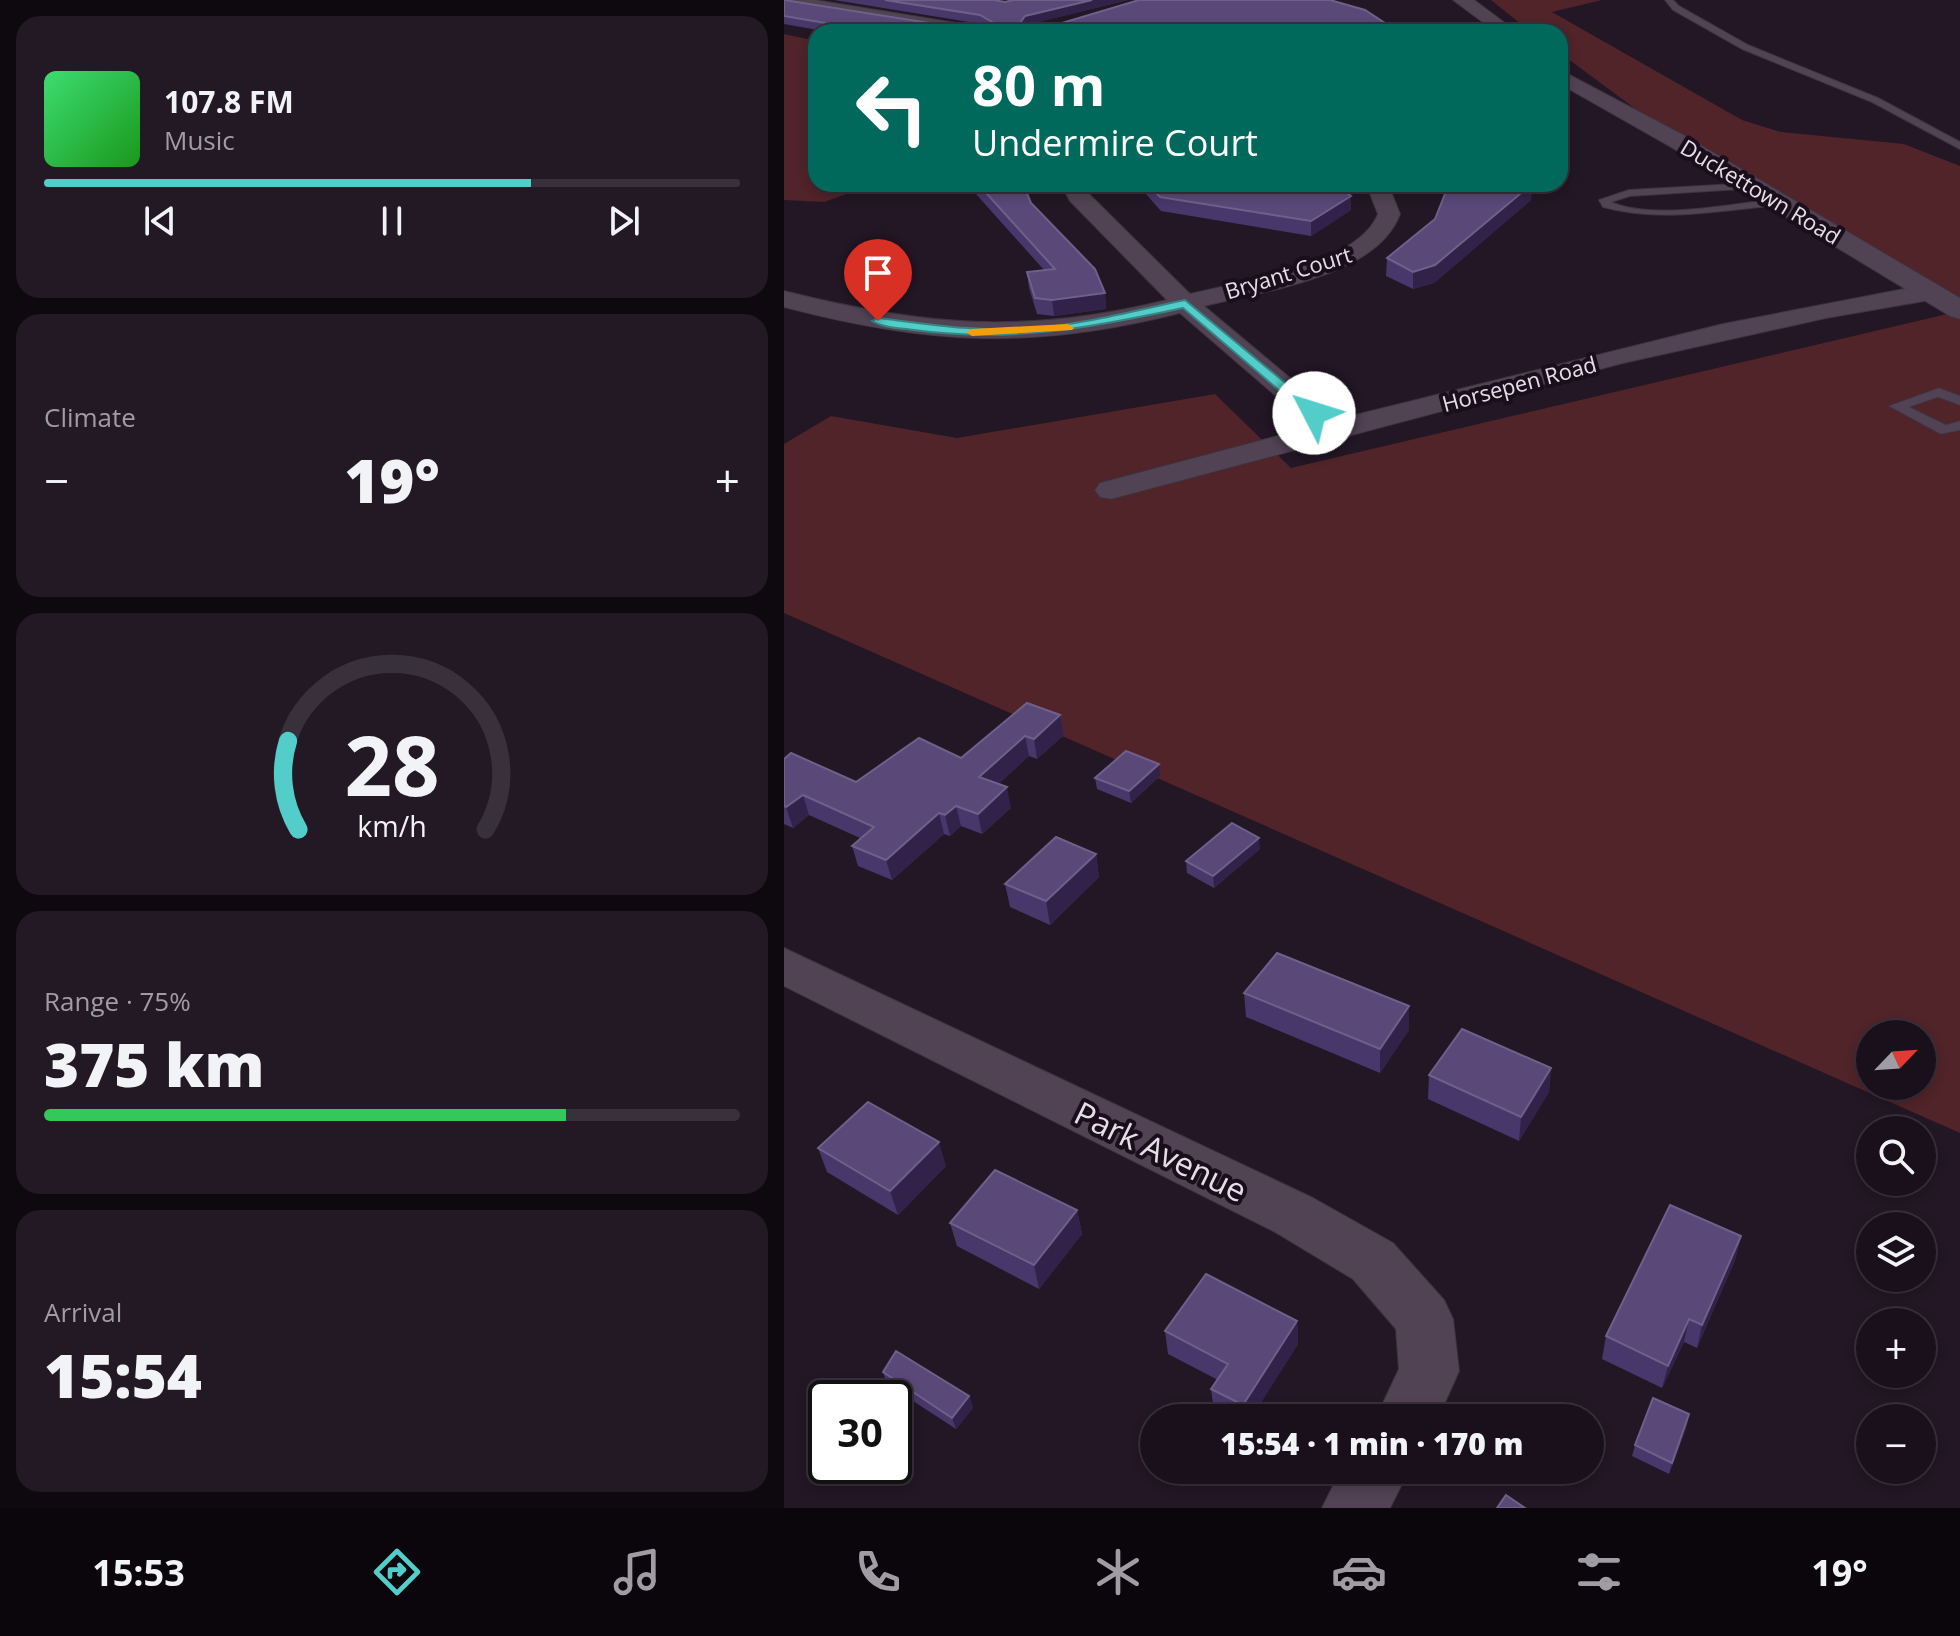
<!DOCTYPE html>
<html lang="en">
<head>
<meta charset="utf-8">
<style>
	body { margin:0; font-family:"Open Sans",sans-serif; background:#231925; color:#f1f3f6; height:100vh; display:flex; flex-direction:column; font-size:30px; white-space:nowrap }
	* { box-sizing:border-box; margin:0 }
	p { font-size:26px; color:#9f9da3 }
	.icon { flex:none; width:44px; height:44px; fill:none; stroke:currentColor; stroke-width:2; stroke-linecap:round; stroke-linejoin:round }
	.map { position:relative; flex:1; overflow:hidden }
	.drawer { display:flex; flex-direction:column; gap:16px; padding:16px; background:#0e090f; width:784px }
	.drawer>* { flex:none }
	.top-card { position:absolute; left:24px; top:24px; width:760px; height:168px; border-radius:24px; box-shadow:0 4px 12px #0003,0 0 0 2px #38303b; background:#00695c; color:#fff; overflow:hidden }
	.needle { width:52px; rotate:65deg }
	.tools { position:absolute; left:1072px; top:1020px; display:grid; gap:16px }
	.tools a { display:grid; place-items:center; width:80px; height:80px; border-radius:50%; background:#1a101c; box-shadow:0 4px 12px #0003,0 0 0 2px #38303b; font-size:40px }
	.speed { position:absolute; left:24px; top:1380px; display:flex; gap:16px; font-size:40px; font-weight:700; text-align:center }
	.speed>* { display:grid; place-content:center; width:104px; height:104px; border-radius:50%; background:#1a101c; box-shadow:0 4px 12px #0003,0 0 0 2px #38303b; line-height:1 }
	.speed .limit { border:4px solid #111; border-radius:12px; background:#fff; color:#111 }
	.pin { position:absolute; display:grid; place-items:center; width:68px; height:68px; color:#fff; margin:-82px -34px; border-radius:50% 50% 50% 0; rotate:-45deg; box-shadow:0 0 8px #0007 }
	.pin .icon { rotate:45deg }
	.me { position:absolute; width:88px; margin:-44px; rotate:310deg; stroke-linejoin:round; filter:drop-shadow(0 0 6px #0008) }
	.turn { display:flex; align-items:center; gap:28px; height:168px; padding:0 32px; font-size:36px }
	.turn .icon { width:104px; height:104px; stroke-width:2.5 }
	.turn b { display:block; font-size:56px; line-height:68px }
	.big { font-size:60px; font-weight:800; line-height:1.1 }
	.drawer .card { flex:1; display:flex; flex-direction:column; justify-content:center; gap:12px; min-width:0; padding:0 28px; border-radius:24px; background:#231925 }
	.drawer .dial { align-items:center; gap:0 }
	.dial svg { height:208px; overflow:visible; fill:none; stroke:#38303b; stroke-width:7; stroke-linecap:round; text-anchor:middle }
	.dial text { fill:#f1f3f6; stroke:none }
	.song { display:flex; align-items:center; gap:24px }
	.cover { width:96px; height:96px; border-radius:12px; background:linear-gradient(135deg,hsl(140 70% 55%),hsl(120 70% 35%)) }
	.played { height:8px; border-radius:4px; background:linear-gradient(90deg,#53cdc9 70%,#38303b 70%) }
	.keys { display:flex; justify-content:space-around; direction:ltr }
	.heat { display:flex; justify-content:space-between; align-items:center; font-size:44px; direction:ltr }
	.charge { height:12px; border-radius:6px; background:linear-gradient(90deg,#34c759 75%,#38303b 0) }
	.trip { position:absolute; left:356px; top:1404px; width:464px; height:80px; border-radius:40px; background:#1a101c; box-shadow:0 4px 12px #0003,0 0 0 2px #38303b; font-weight:800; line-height:80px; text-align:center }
	.dock { display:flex; height:128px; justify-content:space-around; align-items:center; background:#0a060b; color:#9f9da3 }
	.dock .icon { width:56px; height:56px }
	.dock .on { color:#53cdc9 }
	.dock b { font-size:36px; color:#f1f3f6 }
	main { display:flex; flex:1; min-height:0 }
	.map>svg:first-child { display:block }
	.green { fill:#502429; fill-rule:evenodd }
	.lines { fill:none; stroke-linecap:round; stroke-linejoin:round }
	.lane-casing { stroke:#3c333e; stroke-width:2 }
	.street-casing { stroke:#3c333e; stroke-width:2 }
	.secondary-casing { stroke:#3c333e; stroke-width:2 }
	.lane { fill:#514254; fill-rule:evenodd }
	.street { fill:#514254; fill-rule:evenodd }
	.secondary { fill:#514254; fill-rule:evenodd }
	.wall { fill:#48376a }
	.shaded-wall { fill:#322249 }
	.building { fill:#594878; stroke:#6f608a; stroke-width:2 }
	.route { fill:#53cdc9; stroke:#368583; stroke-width:2 }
	.slow { fill:#f59e0b }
	.labels { text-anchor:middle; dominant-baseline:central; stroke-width:8; stroke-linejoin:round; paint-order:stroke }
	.far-street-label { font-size:22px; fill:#e6dde8; stroke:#1a0d1c }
	.near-street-label { font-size:32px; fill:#e6dde8; stroke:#1a0d1c }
</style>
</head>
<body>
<main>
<section class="drawer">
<div class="card">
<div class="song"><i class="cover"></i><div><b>107.8 FM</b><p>Music</p></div></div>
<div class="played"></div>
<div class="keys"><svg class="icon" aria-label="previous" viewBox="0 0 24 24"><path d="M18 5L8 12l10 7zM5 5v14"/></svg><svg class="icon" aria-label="pause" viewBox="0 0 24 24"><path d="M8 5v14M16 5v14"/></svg><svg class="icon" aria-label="next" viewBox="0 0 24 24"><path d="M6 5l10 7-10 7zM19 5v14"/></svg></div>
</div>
<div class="card"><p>Climate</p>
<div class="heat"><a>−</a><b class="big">19°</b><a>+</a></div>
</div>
<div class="card dial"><svg viewBox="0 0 100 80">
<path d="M14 69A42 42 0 1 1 86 69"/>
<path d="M14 69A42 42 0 0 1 10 35" stroke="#53cdc9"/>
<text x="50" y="56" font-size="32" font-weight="700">28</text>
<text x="50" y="72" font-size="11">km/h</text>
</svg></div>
<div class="card"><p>Range · 75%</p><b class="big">375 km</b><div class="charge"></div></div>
<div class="card"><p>Arrival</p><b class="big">15:54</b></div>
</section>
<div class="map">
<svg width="1176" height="1508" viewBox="0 0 1176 1508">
	<rect width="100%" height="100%" fill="#231625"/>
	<!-- green -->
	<path class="green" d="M707,0h111l-50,12 190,108 39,12 123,12 56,22v132l-319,-185 -81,-60v-21h-29z
		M0,34l32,7v143h59l-51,18 -40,-2z
		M1176,311v822l-1176,-520v-169l47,-28 126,22 258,-44 76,74zM1086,1034h52v52h-52z"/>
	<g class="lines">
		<!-- lane casing -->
		<g class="lane-casing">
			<path id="lane" d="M881,0h8l6,6 69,39 130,53 82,44v7l-88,-47 -130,-53 -69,-39z
				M969,183l5,3 -1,2 -127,8 -19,6c43,19 122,1 169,-3l6,3 -6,3c-59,5 -118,18 -177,2l-4,-7 30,-10z
				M1155,388l21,8v9l-22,-8 -29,10 37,18 14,-4v9l-19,4 -52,-28z"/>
		</g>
		<!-- street casing -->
		<g class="street-casing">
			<path id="street" d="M0,0h31l166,27 9,5h-40l-165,-27z
				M277,184h22l5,9 102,101c51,-13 167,-28 188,-80l-12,-30h22l12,30c-23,63 -137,77 -196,92l135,113 384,-95 207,-40 13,8 -13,8 -104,18 -203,45 -512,136 -11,-2 -5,-7 5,-7 212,-56 -132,-114c-147,37 -251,32 -396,-6v-16c140,35 241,44 383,9l-97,-99z
				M0,948l529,250 80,45 51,57 9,19 6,52 -21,47h-62l23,-49 -3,-40 -43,-50 -78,-47 -491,-246z
				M557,1470h68l-19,38h-68z"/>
		</g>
		<!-- secondary casing -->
		<g class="secondary-casing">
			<path id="secondary" d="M669,0h21l43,32h-21z
				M776,70l127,67 273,161v21l-10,-3 -279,-169 -111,-63z"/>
		</g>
		<!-- lane -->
		<use href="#lane" class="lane"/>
		<!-- street -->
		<use href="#street" class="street"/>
		<!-- secondary -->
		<use href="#secondary" class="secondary"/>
	</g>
	<!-- wall -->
	<path class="wall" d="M0,0l164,26h37l-4,-2 -147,-24h160l11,2 8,-2h115l-98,24 22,2 336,-1v7h-559l-45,-8z
		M183,184h56l8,19 74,90 1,16 -52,7 -17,-2 -8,-26 -2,-16 17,-2z
		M353,184h198l16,12v14l-40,26 -150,-25z
		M658,184h90l-1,16 -97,83 -21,6 -27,-13 1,-18 48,-39 11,-28z
		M276,715l4,20 -27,24 -8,-3 -31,28 13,24 -29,26 -21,-8 -11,10 -6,-2 -52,46 -34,-14 -6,-20 8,-8 -51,-23 -16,13 -9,-4v-65l72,23 105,-24z
		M376,776l-29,27 -34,-14 -2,-11z
		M476,849l-46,39 -27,-15 -1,-12z
		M312,854l3,23 -49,48 -40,-18 -5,-23z
		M460,993l165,13v24l-29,43 -134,-56z
		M767,1068l-2,24 -30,49 -91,-42 1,-24z
		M34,1148l128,18 -48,49 -71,-43z
		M293,1210l5,24 -43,55 -82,-43 -7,-23z
		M957,1236l-6,24 -38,88 -13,-6 -22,46 -60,-29 4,-23z
		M513,1321l1,23 -47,74h-25l-12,-6 -3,-23 7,-9 -50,-26 -3,-23z
		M99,1372l86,24 4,12 -17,21 -69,-45z
		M903,1426l-18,48 -37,-18 3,-11z"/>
	<!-- shaded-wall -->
	<path class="shaded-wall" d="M308,0h36l-102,25 -6,-2 5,-7z
		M748,184l-1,16 -97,83 -21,6v-17z
		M567,196v14l-40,26v-15z
		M321,293l1,16 -52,7 -2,-16z
		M276,715l4,20 -27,24 -3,-20z
		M241,736l4,20 -45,42 -5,-21z
		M375,764l1,12 -29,27 -2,-12z
		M223,787l4,21 -29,26 -4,-20z
		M19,795l6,20 -16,13 -7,-21z
		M172,806l5,20 -11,10 -5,-21z
		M155,813l5,21 -52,46 -6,-20z
		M475,838l1,11 -46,39 -1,-12z
		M312,854l3,23 -49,48 -4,-24z
		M625,1006v24l-29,43v-24z
		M767,1068l-2,24 -30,49 2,-24z
		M155,1142l7,24 -48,49 -8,-24z
		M293,1210l5,24 -43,55 -5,-24z
		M957,1236l-6,24 -38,88 5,-23z
		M905,1319l-5,23 -22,46 6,-22z
		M513,1321l1,23 -47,74h-7l-1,-13z
		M185,1396l4,12 -17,21 -4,-11z
		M905,1414l-2,12 -18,48 3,-11z"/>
	<!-- building -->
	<path class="building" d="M0,0l164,26h41l3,-4 -12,-7 -95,-15h109l11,2 8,-2h79l-67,16 -5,7 32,3 87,-26h191l35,10 23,15 -5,7h-505l-94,-16z
		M194,184h45l8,19 64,66 10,24 -53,7 -17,-2 -8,-26 28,-3z
		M364,184h187l16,12 -40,25 -151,-24z
		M665,184h83l-97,81 -22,7 -26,-14 48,-39z
		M243,703l33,12 -26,24 -9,-3 -46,41 28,10 -29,27 -22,-8 -11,9 -6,-2 -53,47 -34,-14 22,-19 -71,-32 -17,12 -2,-1v-47l7,-6 65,29 63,-44 42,20z
		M342,751l33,13 -30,27 -34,-13z
		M448,823l27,15 -46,38 -27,-15z
		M272,837l40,17 -50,47 -41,-17z
		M493,953l132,53 -29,43 -136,-56z
		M678,1029l89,39 -30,49 -92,-42z
		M84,1102l71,40 -49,49 -72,-43z
		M211,1170l82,40 -43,55 -84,-42z
		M886,1205l71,31 -39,89 -13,-6 -21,47 -62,-30z
		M422,1274l91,47 -54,84 -32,-16 17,-25 -63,-33z
		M112,1351l73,45 -17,22 -69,-46z
		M869,1398l36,16 -17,49 -37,-18z
		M722,1495l19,13h-28z"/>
	<!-- route -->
	<path class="route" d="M401,300l133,110v6h-9l-126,-108c-93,20 -173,35 -269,22 -13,-2 -31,-2 -42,-9l6,-3c49,6 99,14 149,11 53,-4 106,-18 158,-29z"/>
	<!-- slow -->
	<path class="slow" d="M284,324l6,4 -2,2 -100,6 -6,-4 6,-3z"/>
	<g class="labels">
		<!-- far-street labels -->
		<g class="far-street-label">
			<text transform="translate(977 191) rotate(31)">Duckettown Road</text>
			<text transform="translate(504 272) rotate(-17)">Bryant Court</text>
			<text transform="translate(735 383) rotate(-15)">Horsepen Road</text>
		</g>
		<!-- near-street labels -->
		<g class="near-street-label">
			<text transform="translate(377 1151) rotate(26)">Park Avenue</text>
		</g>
	</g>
</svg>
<div class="tools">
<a><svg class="needle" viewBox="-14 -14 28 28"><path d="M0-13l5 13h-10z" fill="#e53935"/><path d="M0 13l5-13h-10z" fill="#9f9da3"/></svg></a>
<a><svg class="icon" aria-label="search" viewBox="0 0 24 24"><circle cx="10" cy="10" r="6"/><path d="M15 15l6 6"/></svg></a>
<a><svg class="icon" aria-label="layers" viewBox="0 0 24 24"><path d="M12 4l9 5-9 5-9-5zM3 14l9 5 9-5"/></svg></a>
<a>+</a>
<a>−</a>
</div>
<div class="speed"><div class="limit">30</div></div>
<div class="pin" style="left:94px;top:321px;background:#d93025"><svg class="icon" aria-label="arrive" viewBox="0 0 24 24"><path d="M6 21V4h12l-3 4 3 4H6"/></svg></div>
<svg class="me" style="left:530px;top:413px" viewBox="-20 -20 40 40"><circle r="19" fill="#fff"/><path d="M0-13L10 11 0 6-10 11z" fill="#53cdc9"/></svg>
<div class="trip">15:54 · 1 min · 170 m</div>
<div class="top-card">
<div class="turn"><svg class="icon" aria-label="left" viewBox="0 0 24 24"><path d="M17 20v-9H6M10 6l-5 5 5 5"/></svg><div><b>80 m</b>Undermire Court</div></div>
</div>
</div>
</main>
<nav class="dock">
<b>15:53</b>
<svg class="icon on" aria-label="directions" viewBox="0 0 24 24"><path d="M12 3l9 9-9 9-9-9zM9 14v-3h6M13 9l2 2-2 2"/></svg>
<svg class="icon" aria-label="music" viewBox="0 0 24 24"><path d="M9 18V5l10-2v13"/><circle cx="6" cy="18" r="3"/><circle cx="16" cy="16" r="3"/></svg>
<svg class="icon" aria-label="phone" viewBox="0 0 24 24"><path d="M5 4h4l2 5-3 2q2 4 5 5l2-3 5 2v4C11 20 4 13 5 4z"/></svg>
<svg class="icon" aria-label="climate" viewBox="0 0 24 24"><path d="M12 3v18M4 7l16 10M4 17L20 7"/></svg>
<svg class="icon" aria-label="car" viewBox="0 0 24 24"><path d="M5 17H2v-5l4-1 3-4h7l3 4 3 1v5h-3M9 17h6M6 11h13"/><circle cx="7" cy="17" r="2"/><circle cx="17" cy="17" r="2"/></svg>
<svg class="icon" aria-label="filters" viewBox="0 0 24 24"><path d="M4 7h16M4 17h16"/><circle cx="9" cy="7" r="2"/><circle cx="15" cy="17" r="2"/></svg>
<b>19°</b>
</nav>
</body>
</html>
